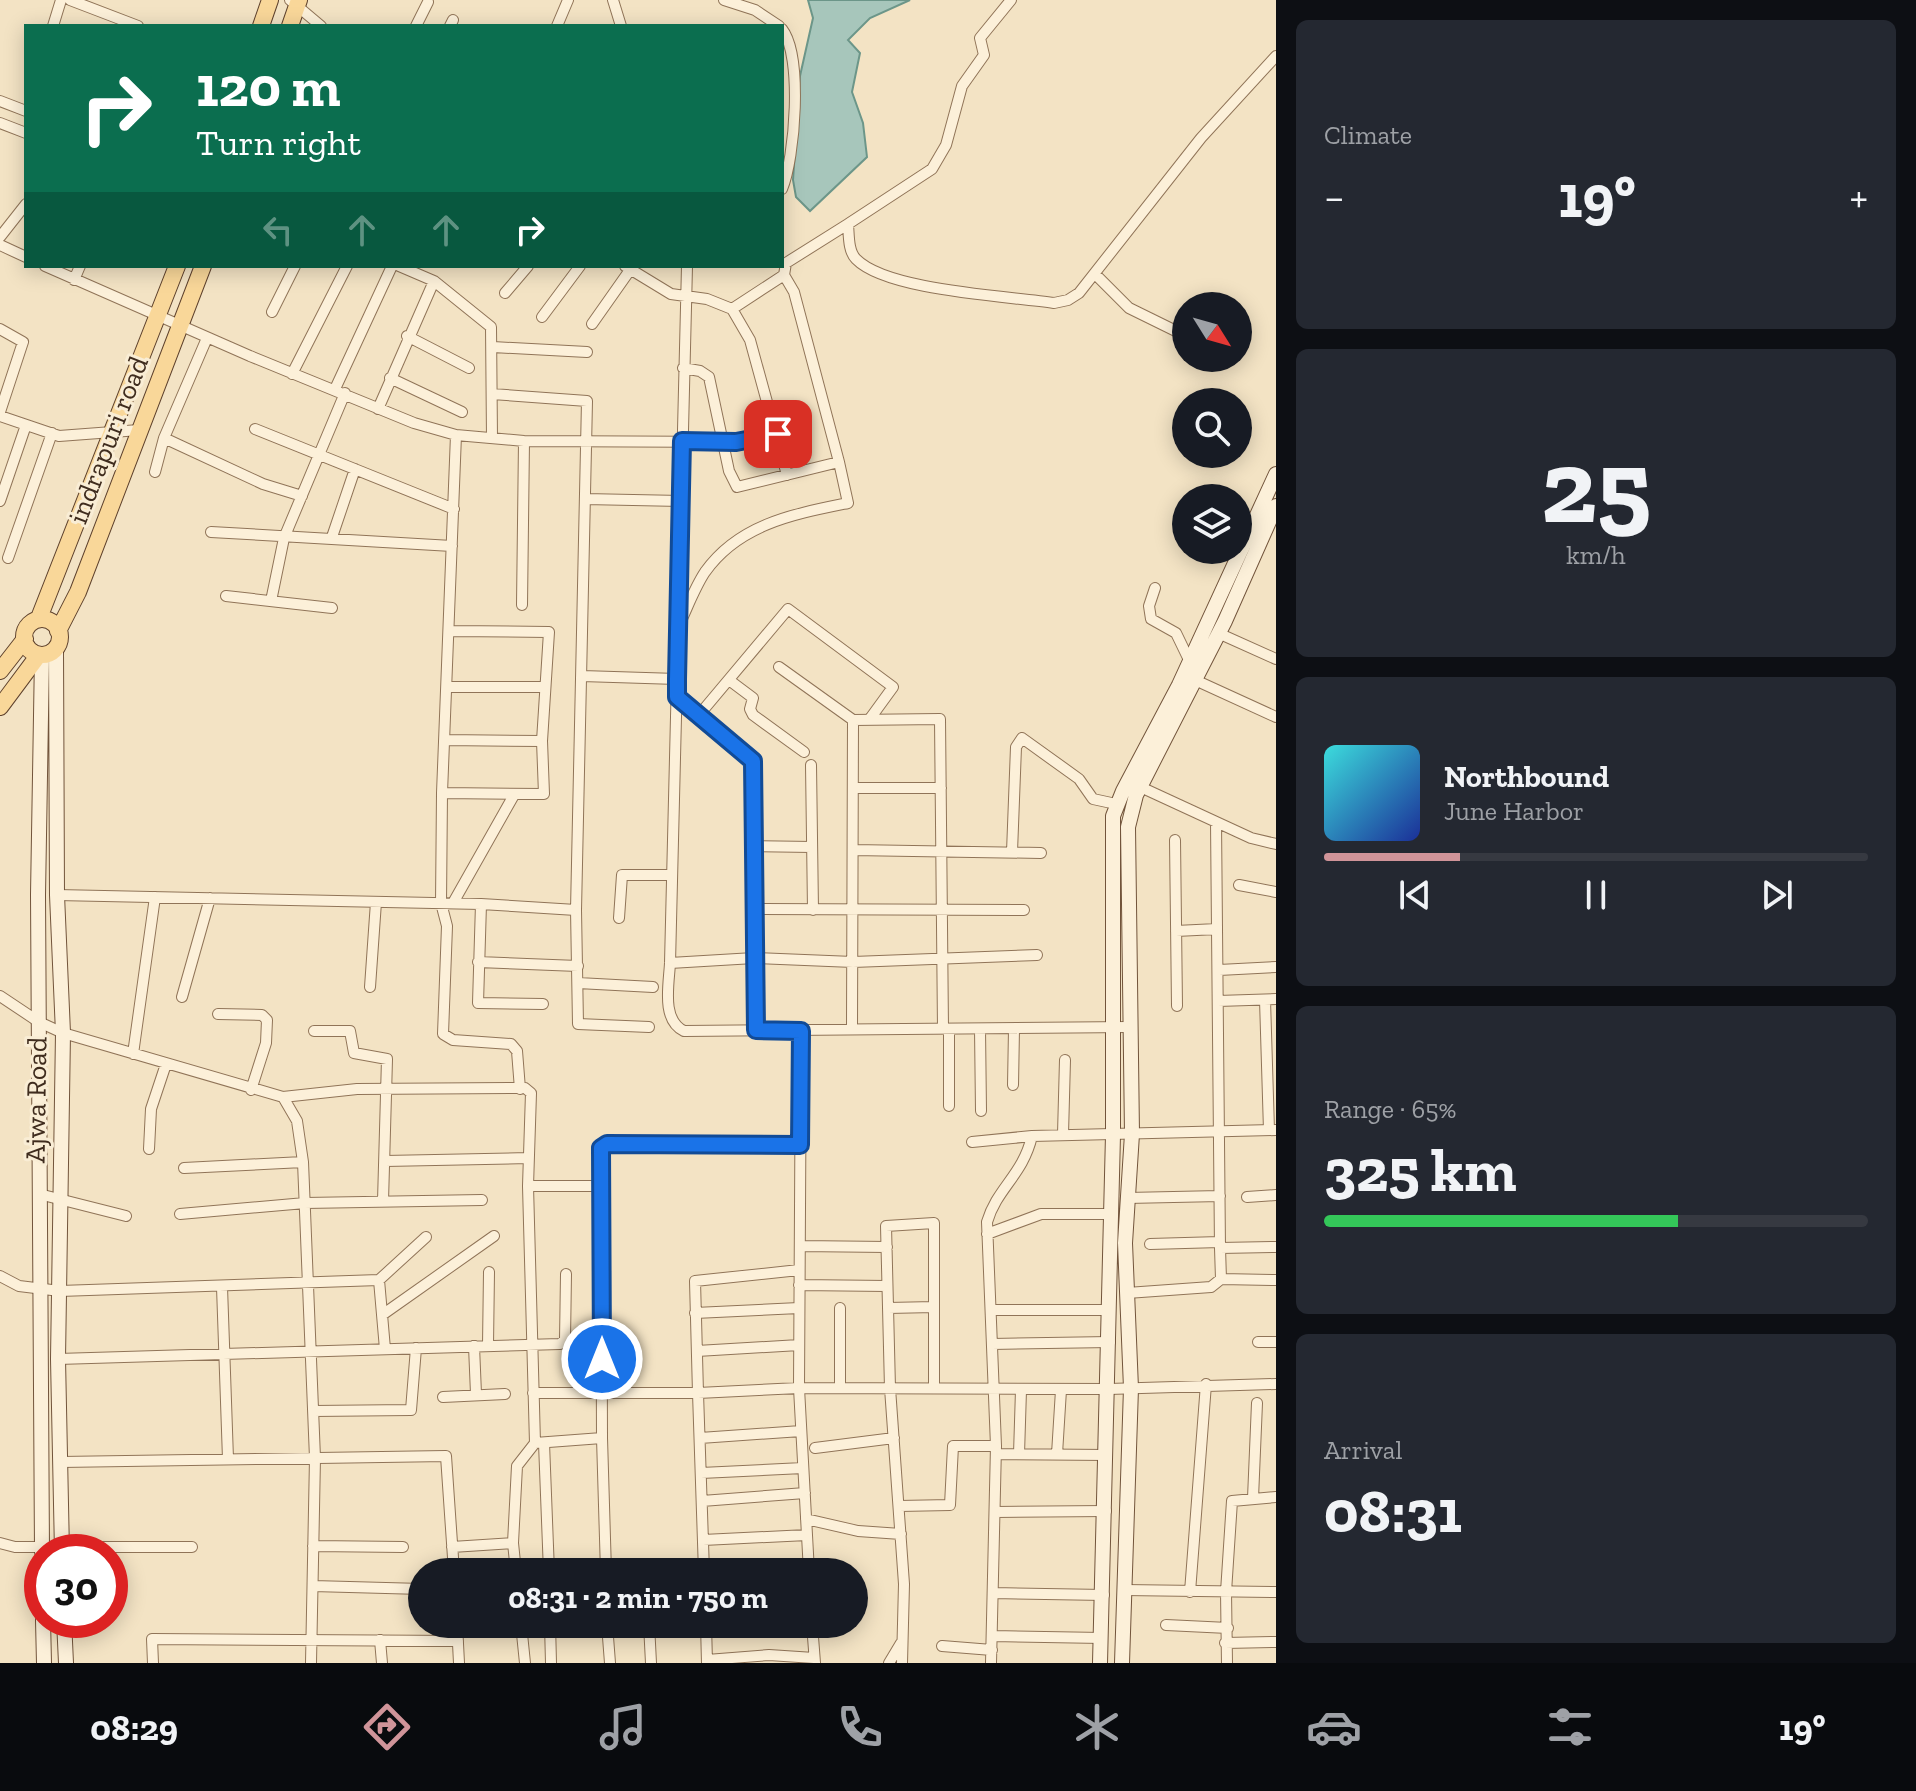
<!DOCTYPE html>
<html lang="en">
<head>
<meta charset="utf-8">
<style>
	body { margin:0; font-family:"Zilla Slab",serif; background:#242831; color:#f1f3f6; height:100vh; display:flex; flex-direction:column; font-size:30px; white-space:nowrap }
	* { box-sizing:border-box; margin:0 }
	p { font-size:26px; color:#9ea1a6 }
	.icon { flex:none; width:44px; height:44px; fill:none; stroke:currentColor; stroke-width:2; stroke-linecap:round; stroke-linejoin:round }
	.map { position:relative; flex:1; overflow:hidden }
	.side { display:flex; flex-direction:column; gap:20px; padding:20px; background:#0d0f14; width:640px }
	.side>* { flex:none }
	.guide { position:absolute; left:24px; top:24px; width:760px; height:244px; border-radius:0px; box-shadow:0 4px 20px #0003; background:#0b6e4f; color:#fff; overflow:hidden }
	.needle { width:52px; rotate:127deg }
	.controls { position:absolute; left:1172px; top:292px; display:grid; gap:16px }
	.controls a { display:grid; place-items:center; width:80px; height:80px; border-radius:50%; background:#171b24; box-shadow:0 4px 20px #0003; font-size:40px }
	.speed { position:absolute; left:24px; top:1534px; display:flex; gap:16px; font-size:40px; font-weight:700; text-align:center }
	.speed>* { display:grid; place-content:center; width:104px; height:104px; border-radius:50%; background:#171b24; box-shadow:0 4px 20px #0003; line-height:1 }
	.speed .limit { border:12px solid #d22; background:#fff; color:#111 }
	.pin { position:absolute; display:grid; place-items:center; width:68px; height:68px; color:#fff; margin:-34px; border-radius:16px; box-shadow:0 4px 12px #0006 }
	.me { position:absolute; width:88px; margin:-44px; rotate:0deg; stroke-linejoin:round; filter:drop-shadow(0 0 6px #0008) }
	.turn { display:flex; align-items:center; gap:28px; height:168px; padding:0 40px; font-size:36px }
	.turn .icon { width:104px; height:104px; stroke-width:2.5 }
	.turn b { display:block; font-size:56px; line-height:68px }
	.lanes { display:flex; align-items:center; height:76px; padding:0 40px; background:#0003; justify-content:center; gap:40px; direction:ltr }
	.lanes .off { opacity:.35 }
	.big { font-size:60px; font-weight:700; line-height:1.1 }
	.side .widget { flex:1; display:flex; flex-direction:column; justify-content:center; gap:12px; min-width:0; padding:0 28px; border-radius:12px; background:#242831 }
	.side .dial { align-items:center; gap:0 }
	.dial b { font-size:104px; line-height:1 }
	.song { display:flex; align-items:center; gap:24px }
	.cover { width:96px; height:96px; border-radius:12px; background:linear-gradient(135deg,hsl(180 70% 55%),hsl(230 70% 35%)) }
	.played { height:8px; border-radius:4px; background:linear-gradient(90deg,#d09499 25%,#363941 25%) }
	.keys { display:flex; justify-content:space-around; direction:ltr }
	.heat { display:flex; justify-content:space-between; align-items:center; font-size:44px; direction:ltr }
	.charge { height:12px; border-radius:6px; background:linear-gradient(90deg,#34c759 65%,#363941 0) }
	.trip { position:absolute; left:408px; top:1558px; width:460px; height:80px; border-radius:40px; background:#171b24; box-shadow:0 4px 20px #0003; font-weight:700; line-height:80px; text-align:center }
	.tab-bar { display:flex; height:128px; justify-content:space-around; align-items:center; background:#090b0e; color:#9ea1a6 }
	.tab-bar .icon { width:56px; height:56px }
	.tab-bar .selected { color:#d09499 }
	.tab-bar b { font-size:36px; color:#f1f3f6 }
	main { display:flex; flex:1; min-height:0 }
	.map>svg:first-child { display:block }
	.water { fill:#a7c6bb; stroke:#6c9689; stroke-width:2 }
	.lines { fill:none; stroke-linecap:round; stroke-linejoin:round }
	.street-casing { stroke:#907458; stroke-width:12 }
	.secondary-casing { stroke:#72543b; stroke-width:16 }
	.primary-casing { stroke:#5e412c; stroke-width:18 }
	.street { stroke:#fcf0d9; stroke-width:10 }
	.secondary { stroke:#fcf0d9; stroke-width:14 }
	.primary { stroke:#f9d799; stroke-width:16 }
	.route-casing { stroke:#114b97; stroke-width:20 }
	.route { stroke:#1a73e8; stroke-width:14 }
	.labels { text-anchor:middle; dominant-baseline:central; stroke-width:6; stroke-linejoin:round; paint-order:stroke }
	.street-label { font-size:28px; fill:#3f2c1e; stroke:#f9edd5 }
</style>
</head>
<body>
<main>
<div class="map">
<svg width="1276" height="1663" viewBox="0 0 1276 1663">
	<rect width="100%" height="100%" fill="#f3e3c4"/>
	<!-- water -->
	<path class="water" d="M808,0h102l-40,18 -22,22 12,13 -8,39 11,31 4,34 -57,54 -14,-14 -3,-17 7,-104 13,-58z"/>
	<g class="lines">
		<!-- street casing -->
		<g class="street-casing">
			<path id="street" d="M70,0l68,26
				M290,0l31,26
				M613,0l8,26
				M724,0l31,10 24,16
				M1011,0l-31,38 4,17 -22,31 -16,59 -14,24 -84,55c1,11 0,27 8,35 31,32 153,37 198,44l14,-3 11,-7 122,-155 75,-82
				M53,26l8,-26
				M416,26l12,-24
				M450,26l3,-6
				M557,26l11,-26
				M782,29c21,27 13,129 0,160
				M0,101l26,10
				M0,123l26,10
				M0,237l26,-33
				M0,245l26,12
				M45,266l205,90 164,67 42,12 68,6 212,1 42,-8
				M399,266l35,15 57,46 1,111
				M625,266l46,28 36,5 25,10 52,-34 10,17 45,170 -102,25 -8,-16 -20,-94 -9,-6 -17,-3
				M687,266l-17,697c-1,21 -9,57 14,68l445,-4
				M1095,274l34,34 57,28
				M784,275l2,-12 62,-39
				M74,280l6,-14
				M505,293l23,-27
				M732,309l18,31 37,135
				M272,312l23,-46
				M542,317l38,-51
				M592,324l38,-54
				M0,329l23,13 -23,70
				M407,336l62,32
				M493,347l94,5
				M292,374l55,-108
				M390,378l72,34
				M335,389l57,-123
				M492,394l95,7 -11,509 2,114 71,3
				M378,409l56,-128
				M0,416l59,20 80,-6
				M255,429l199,80
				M456,435l-14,358 -1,110 6,23 -4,108 10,6 58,4 6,7 3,38
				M164,438l99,46 39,12
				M155,472l9,-34 43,-100
				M585,499l96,2
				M0,501l26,-76
				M211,532l241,14
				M332,537l23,-68
				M8,558l44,-125
				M1155,588l-6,18 2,13 25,14 14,29
				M226,596l106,12
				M271,601l13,-63 61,-145
				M522,605l2,-164
				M680,623c8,-17 15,-36 25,-51 34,-48 89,-58 143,-69l-9,-41
				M1218,633l58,26
				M779,667l74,53 87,-1 3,310
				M582,676l95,3
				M729,680l24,18 -3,11 3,6 51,37
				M1195,680l81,37
				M447,687h98
				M677,697l76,64 3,269
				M699,715l89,-106 105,78 -24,33
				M444,740l98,1
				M811,765l2,145
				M1134,784l117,54 25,6
				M853,788h88
				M442,793l102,1 -2,-53 7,-109 -100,-1
				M1216,822l4,426 56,-1
				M1175,840l2,166
				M752,846l60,1
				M853,850l188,3
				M1012,852l4,-105 6,-9 57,41 14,20 23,5
				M1239,885l37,7
				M57,895l424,9 95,6
				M453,903l61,-108
				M481,904l-3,99 65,1
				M752,909l272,1
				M619,918l3,-43h50
				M1176,931l41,-2
				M478,962l100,4
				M670,963l84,-5 99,4 184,-7
				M1219,970l57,-3
				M578,983l75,4
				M370,987l6,-85
				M0,996l39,26 24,11 220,64 14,24 6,41 12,296 -4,205
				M182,997l28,-99
				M1265,1000l4,130
				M1218,1001l58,-2
				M218,1014l44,1 5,5 -1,23 -15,47
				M852,1028l1,-308
				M980,1029l1,82
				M314,1031h36l4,22 33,6 -4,142
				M801,1031l-2,357 10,184
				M133,1054l22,-157
				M1013,1085l1,-56
				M283,1097l74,-8 168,-1 6,5 -3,93 7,257 -18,23 -4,77 3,29
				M949,1106v-77
				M1063,1134l2,-74
				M972,1142l60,-6
				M149,1149l2,-40 15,-45
				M385,1161l143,-3
				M184,1168l119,-6
				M528,1186h74
				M39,1194l87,22
				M1247,1197l29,-2
				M1127,1198l93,-2
				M180,1214l125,-11 177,-3
				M987,1234l54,-20h71
				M1150,1244l70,-2
				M800,1246l87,1
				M1220,1248l1,31 55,1
				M0,1276l19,10 41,5 319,-11 47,-43
				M379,1280l6,69
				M799,1285l88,1
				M222,1287l6,172
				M1127,1293l84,-6 10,-8
				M888,1308l46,-1
				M991,1310h119
				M695,1313l104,-5
				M382,1315l112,-79
				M1258,1342h18
				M992,1344l118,-2
				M488,1345l1,-73
				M474,1346l2,48
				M697,1351l102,-6
				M58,1359l502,-15 5,-4 1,-66
				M840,1388v-80
				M533,1393h165l-3,-112 104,-11
				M443,1397l62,-3
				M313,1411l98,-1 5,-62
				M602,1438l-1,-290 6,-4 193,1
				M700,1438l101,-7
				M535,1443l67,-5 4,134
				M544,1443l5,129
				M815,1448l79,-10
				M996,1454l111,1
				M1019,1454l2,-64
				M1057,1454l4,-64
				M61,1462l385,-6 8,116
				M701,1473l102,-5
				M1253,1498l4,-95
				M702,1501l103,-8
				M899,1506l51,-1 3,-59h43
				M995,1512l111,-1
				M806,1519l52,12 43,3
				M703,1540l104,-5
				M0,1543l15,4h177
				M313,1546l90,1
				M452,1547l61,-4
				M646,1570l1,2
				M704,1572l-6,-179 101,-5 310,1 167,-5
				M313,1586l109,3
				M1124,1590l152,2
				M1190,1592l16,-208
				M993,1593l111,2
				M457,1624l2,39
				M521,1624l4,39
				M550,1624l1,39
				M607,1624l3,39
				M649,1624l2,39
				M706,1624l1,39
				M812,1624l3,39
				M1166,1625l62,3
				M993,1636l109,2
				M380,1640l2,23
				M1225,1643l51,-1
				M942,1646l50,4
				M707,1660l62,-5 45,3
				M153,1663l-1,-24 306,2
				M889,1663l12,-20
				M902,1663l2,-79 -14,-196 -4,-162 48,-3v165
				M991,1663l5,-217 -9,-224c10,-34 36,-47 45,-86l244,-6
				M1227,1663l-1,-71 6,-91 44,-4"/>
		</g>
		<!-- secondary casing -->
		<g class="secondary-casing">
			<path id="secondary" d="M56,649l1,246 6,138 -5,326 4,193
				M42,656l-4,239 4,657
				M43,1620l1,43
				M64,1620l2,43
				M1100,1663l13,-528v-319l10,-25 56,-106 97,-211
				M1122,1663l9,-275 -6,-145 7,-109 -4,-307 8,-32 89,-174 51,-115"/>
		</g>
		<!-- primary casing -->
		<g class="primary-casing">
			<path id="primary" d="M261,26l9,-26
				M290,26l9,-26
				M39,618l138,-352
				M24 637a18 18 0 1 1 36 0a18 18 0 1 1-36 0Z
				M58,631l20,-39 125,-326
				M0,671l25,-32
				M0,707l38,-51"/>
		</g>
		<!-- street -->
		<use href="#street" class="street"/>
		<!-- secondary -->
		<use href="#secondary" class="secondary"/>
		<!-- primary -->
		<use href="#primary" class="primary"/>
	</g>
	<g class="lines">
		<!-- route casing -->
		<g class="route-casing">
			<path id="route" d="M602,1359l-1,-211 6,-4 193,1 1,-114 -45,-1 -3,-269 -76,-64v-18l5,-238 54,1 42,-8"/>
		</g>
		<!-- route -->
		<use href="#route" class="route"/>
	</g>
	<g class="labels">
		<!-- street labels -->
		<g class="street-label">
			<text transform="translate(108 440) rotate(-69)">indrapuri road</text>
			<text transform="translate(36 1100) rotate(-89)">Ajwa Road</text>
		</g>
	</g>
</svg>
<div class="controls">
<a><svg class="needle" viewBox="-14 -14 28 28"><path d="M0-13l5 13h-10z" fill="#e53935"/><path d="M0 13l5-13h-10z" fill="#9ea1a6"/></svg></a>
<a><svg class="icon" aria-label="search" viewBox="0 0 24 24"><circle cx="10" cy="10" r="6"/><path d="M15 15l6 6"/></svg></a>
<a><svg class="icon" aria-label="layers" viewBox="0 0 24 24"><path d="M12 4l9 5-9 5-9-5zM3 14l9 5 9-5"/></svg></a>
</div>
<div class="speed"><div class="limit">30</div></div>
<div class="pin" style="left:778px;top:434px;background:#d93025"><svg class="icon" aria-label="arrive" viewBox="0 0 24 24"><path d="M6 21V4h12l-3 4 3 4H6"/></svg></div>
<svg class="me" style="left:602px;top:1359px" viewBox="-20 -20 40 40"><circle r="17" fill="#1a73e8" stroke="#fff" stroke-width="3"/><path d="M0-11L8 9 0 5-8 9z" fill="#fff"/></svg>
<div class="trip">08:31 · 2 min · 750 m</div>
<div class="guide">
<div class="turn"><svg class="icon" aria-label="right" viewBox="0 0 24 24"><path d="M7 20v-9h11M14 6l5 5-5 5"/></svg><div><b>120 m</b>Turn right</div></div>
<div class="lanes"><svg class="icon off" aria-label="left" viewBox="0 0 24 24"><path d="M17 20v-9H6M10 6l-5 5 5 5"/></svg><svg class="icon off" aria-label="ahead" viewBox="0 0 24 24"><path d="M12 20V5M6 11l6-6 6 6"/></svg><svg class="icon off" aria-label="ahead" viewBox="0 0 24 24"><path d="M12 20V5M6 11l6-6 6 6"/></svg><svg class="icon" aria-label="right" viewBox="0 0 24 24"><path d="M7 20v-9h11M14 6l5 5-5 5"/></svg></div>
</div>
</div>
<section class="side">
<div class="widget"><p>Climate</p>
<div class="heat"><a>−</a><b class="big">19°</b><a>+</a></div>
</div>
<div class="widget dial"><b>25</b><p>km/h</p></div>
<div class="widget">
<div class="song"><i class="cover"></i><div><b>Northbound</b><p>June Harbor</p></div></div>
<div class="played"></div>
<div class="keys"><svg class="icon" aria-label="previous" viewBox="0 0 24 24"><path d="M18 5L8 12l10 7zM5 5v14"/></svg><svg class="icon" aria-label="pause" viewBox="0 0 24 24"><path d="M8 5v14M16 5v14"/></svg><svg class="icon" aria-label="next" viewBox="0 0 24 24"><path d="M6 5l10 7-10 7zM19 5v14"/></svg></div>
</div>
<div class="widget"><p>Range · 65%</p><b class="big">325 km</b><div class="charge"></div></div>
<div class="widget"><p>Arrival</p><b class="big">08:31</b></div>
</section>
</main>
<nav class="tab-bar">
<b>08:29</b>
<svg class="icon selected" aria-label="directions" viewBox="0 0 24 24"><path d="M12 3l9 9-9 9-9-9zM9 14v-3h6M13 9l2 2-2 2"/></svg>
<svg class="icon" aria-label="music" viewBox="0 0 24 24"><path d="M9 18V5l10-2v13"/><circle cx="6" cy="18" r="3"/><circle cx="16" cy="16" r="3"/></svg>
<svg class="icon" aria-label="phone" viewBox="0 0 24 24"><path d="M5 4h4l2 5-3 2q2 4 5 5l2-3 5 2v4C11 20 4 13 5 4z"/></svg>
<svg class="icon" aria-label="climate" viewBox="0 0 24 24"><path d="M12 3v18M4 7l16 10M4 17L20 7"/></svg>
<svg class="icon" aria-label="car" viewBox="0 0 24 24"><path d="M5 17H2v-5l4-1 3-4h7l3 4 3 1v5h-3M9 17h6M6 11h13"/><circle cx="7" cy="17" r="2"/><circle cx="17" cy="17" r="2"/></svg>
<svg class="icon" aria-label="filters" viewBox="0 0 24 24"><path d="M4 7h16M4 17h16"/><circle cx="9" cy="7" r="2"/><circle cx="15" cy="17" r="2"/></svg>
<b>19°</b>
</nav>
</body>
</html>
